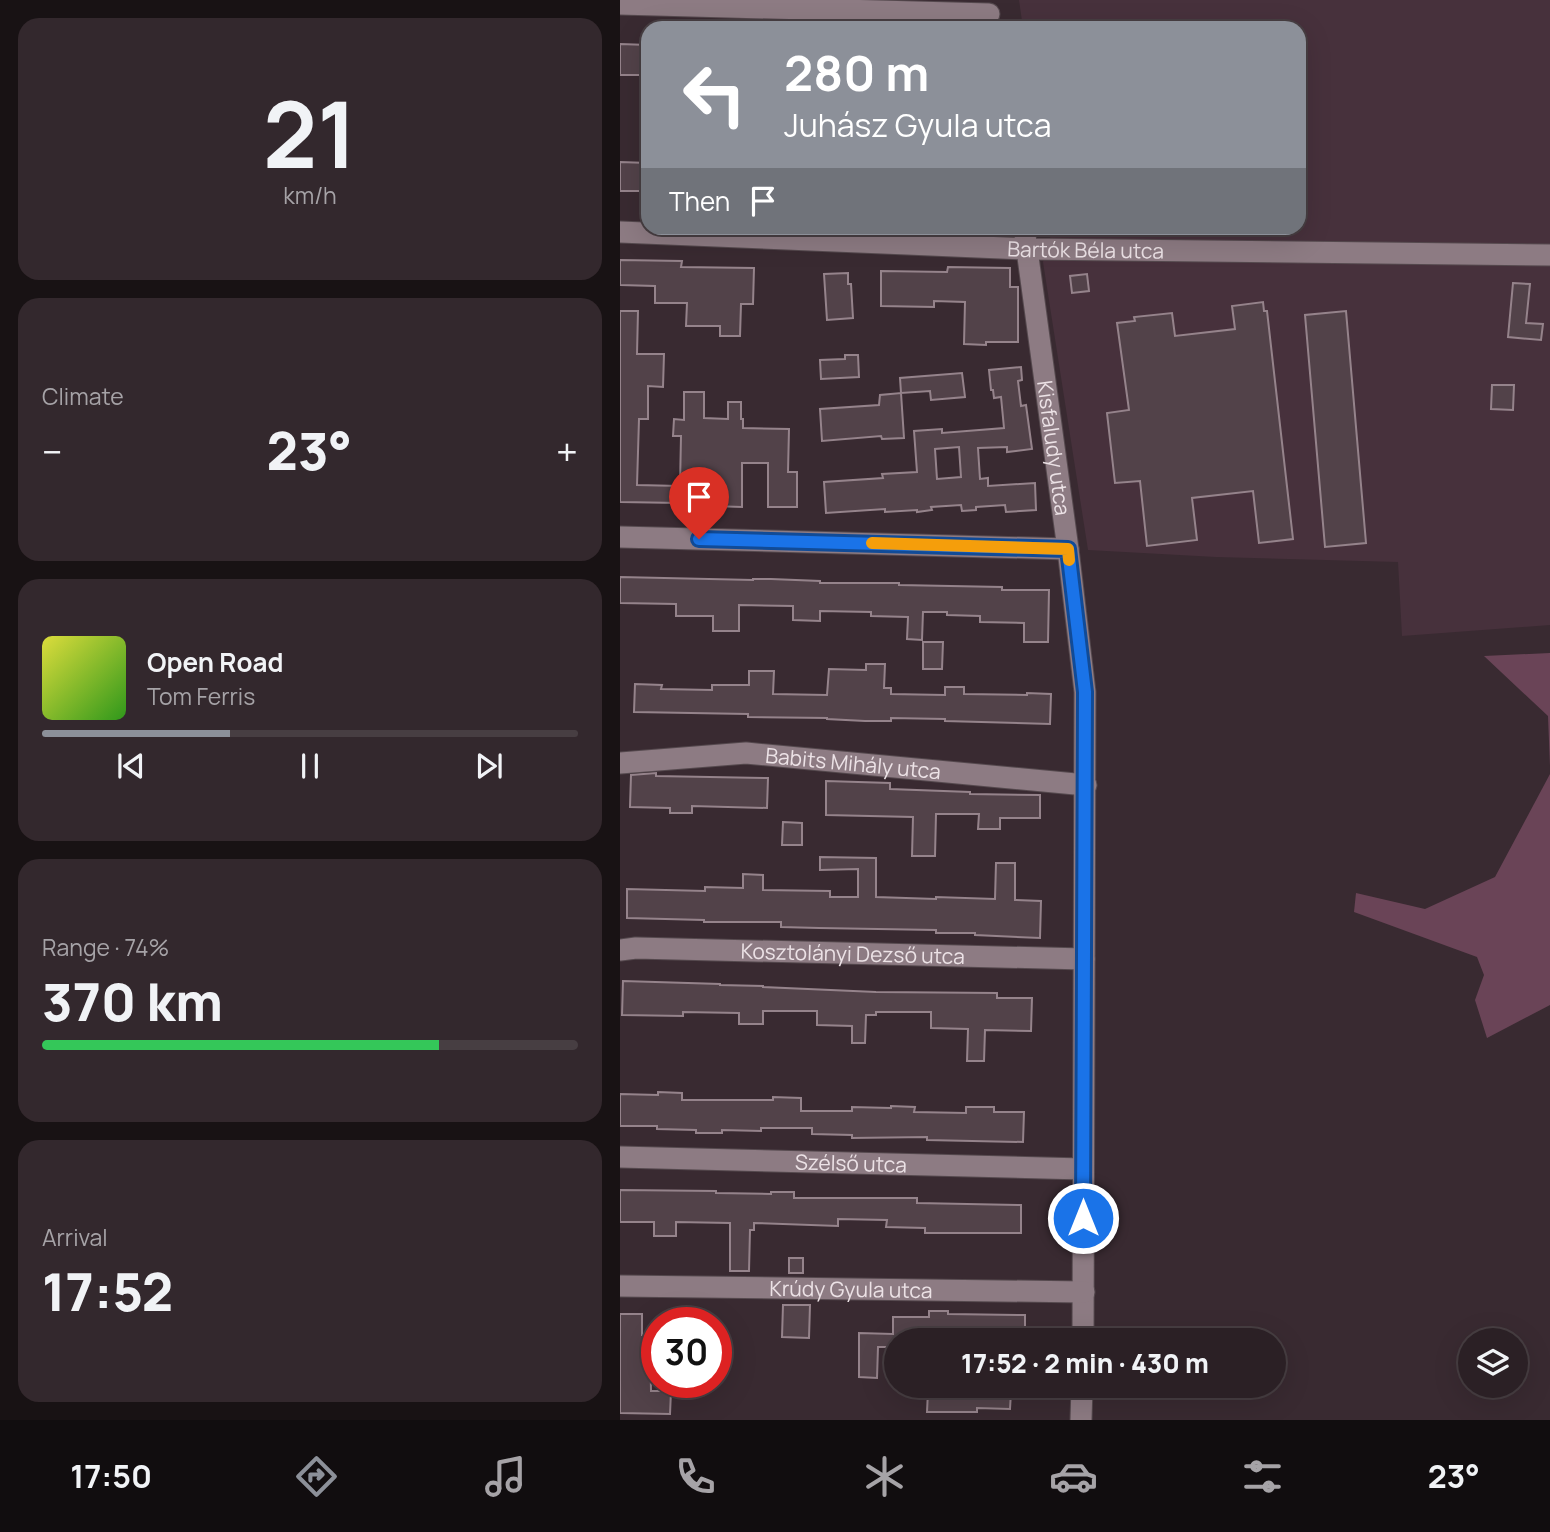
<!DOCTYPE html>
<html lang="en">
<head>
<meta charset="utf-8">
<style>
	body { margin:0; font-family:Manrope,sans-serif; background:#33282d; color:#f1f3f6; height:100vh; display:flex; flex-direction:column; font-size:26px; white-space:nowrap }
	* { box-sizing:border-box; margin:0 }
	p { font-size:23px; color:#a6a3a7 }
	.icon { flex:none; width:38px; height:38px; fill:none; stroke:currentColor; stroke-width:2; stroke-linecap:round; stroke-linejoin:round }
	.map { position:relative; flex:1; overflow:hidden }
	.details { display:flex; flex-direction:column; gap:18px; padding:18px; background:#181214; width:620px }
	.details>* { flex:none }
	.guide { position:absolute; left:21px; top:21px; width:665px; height:214px; border-radius:21px; box-shadow:0 7px 28px #0002,0 0 0 2px #473e42; background:#8c9099; color:#fff; overflow:hidden }
	.buttons { position:absolute; left:838px; top:1328px; display:grid; gap:14px }
	.buttons a { display:grid; place-items:center; width:70px; height:70px; border-radius:50%; background:#2b2025; box-shadow:0 7px 28px #0002,0 0 0 2px #473e42; font-size:35px }
	.speed { position:absolute; left:21px; top:1307px; display:flex; gap:14px; font-size:35px; font-weight:700; text-align:center }
	.speed>* { display:grid; place-content:center; width:91px; height:91px; border-radius:50%; background:#2b2025; box-shadow:0 7px 28px #0002,0 0 0 2px #473e42; line-height:1 }
	.speed .limit { border:10px solid #d22; background:#fff; color:#111 }
	.pin { position:absolute; display:grid; place-items:center; width:60px; height:60px; color:#fff; margin:-72px -30px; border-radius:50% 50% 50% 0; rotate:-45deg; box-shadow:0 0 7px #0007 }
	.pin .icon { rotate:45deg }
	.me { position:absolute; width:77px; margin:-38px; rotate:0deg; stroke-linejoin:round; filter:drop-shadow(0 0 5px #0008) }
	.turn { display:flex; align-items:center; gap:24px; height:147px; padding:0 28px; font-size:32px }
	.turn .icon { width:91px; height:91px; stroke-width:2.5 }
	.turn b { display:block; font-size:49px; line-height:60px }
	.then { display:flex; align-items:center; height:66px; padding:0 28px; background:#0003; gap:14px; font-size:26px }
	.big { font-size:52px; font-weight:800; line-height:1.1 }
	.details .widget { flex:1; display:flex; flex-direction:column; justify-content:center; gap:10px; min-width:0; padding:0 24px; border-radius:21px; background:#33282d }
	.details .dial { align-items:center; gap:0 }
	.dial b { font-size:91px; line-height:1 }
	.song { display:flex; align-items:center; gap:21px }
	.cover { width:84px; height:84px; border-radius:10px; background:linear-gradient(135deg,hsl(60 70% 55%),hsl(110 70% 35%)) }
	.played { height:7px; border-radius:4px; background:linear-gradient(90deg,#8c9099 35%,#473e42 35%) }
	.keys { display:flex; justify-content:space-around; direction:ltr }
	.heat { display:flex; justify-content:space-between; align-items:center; font-size:38px; direction:ltr }
	.charge { height:10px; border-radius:5px; background:linear-gradient(90deg,#34c759 74%,#473e42 0) }
	.trip { position:absolute; left:264px; top:1328px; width:402px; height:70px; border-radius:35px; background:#2b2025; box-shadow:0 7px 28px #0002,0 0 0 2px #473e42; font-weight:800; line-height:70px; text-align:center }
	.tab-bar { display:flex; height:112px; justify-content:space-around; align-items:center; background:#110d0f; color:#a6a3a7 }
	.tab-bar .icon { width:49px; height:49px }
	.tab-bar .current { color:#8c9099 }
	.tab-bar b { font-size:32px; color:#f1f3f6 }
	main { display:flex; flex:1; min-height:0 }
	.map>svg:first-child { display:block }
	.built { fill:#47313c }
	.green { fill:#6a4457 }
	.building { fill:#524249; stroke:#95838b; stroke-width:2; fill-rule:evenodd }
	.lines { fill:none; stroke-linecap:round; stroke-linejoin:round }
	.minor-casing { stroke:#55494e; stroke-width:23 }
	.minor { stroke:#8d7b83; stroke-width:21 }
	.route-casing { stroke:#114b97; stroke-width:18 }
	.route { stroke:#1a73e8; stroke-width:12 }
	.slow { stroke:#f59e0b; stroke-width:12 }
	.labels { text-anchor:middle; dominant-baseline:central; stroke-width:7; stroke-linejoin:round; paint-order:stroke }
	.street-label { font-size:21px; fill:#ece2e6; stroke:#1c1518 }
</style>
</head>
<body>
<main>
<section class="details">
<div class="widget dial"><b>21</b><p>km/h</p></div>
<div class="widget"><p>Climate</p>
<div class="heat"><a>−</a><b class="big">23°</b><a>+</a></div>
</div>
<div class="widget">
<div class="song"><i class="cover"></i><div><b>Open Road</b><p>Tom Ferris</p></div></div>
<div class="played"></div>
<div class="keys"><svg class="icon" aria-label="previous" viewBox="0 0 24 24"><path d="M18 5L8 12l10 7zM5 5v14"/></svg><svg class="icon" aria-label="pause" viewBox="0 0 24 24"><path d="M8 5v14M16 5v14"/></svg><svg class="icon" aria-label="next" viewBox="0 0 24 24"><path d="M6 5l10 7-10 7zM19 5v14"/></svg></div>
</div>
<div class="widget"><p>Range · 74%</p><b class="big">370 km</b><div class="charge"></div></div>
<div class="widget"><p>Arrival</p><b class="big">17:52</b></div>
</section>
<div class="map">
<svg width="931" height="1420" viewBox="0 0 931 1420">
	<rect width="100%" height="100%" fill="#392a31"/>
	<!-- built -->
	<path class="built" d="M399,0h531v625l-148,11 -4,-74 -182,-5 -128,-7 -45,-288 10,-34h246v-200h-276z"/>
	<!-- green -->
	<path class="green" d="M930,653h1l-1,113 -2,-50 -64,-60z
		M930,774v231l-63,33 -12,-38 9,-25 -7,-18 -123,-45 2,-19 69,16 70,-32z"/>
	<!-- building -->
	<path class="building" d="M0,44l28,1v30h-28z
		M0,162l28,1v28h-28z
		M0,260l62,1 -1,6 73,1 -1,36h-12l-1,32h-20v-10h-34l1,-23h-32v-17l-35,-1z
		M328,267l62,1v19h8v55h-32v3l-22,-1 1,-42 -31,-1v6l-53,-1v-35l66,1z
		M228,273v11h3l2,34 -26,2 -3,-46z
		M467,274l2,17 -17,2 -2,-17z
		M893,283l17,1 -4,39 17,1 -2,16 -33,-3z
		M643,302l1,9h3l26,228 -34,4 -6,-52 -61,7 5,42 -50,6 -7,-65 -25,2 -8,-70 22,-3 -12,-87 18,-2 -1,-4 38,-4 3,23 60,-7 -3,-23z
		M0,311h18l-1,43h27l-1,33 -15,-1v33h-9l-2,66 43,1 1,-50h-8l1,-17 10,1v-28h20v26l24,1v-17h13v17h2v9l46,1 -1,43h9v35h-29v-44h-26v44l-62,-2v-2l-60,-1z
		M726,311l20,232 -41,4 -20,-232z
		M225,355h13l1,22 -38,2 -1,-19 25,-1z
		M401,367l1,13 -4,1 3,25 5,-1 6,44 -25,3v-5l-29,1 2,31 8,-1v8l47,-3 1,27 -30,2 -1,-7 -29,2v3l-14,1 -1,-6 -30,2 1,3 -15,2v-2l-32,2v-3l-59,4 -2,-31 59,-4 -1,-4 35,-2 -3,-41 28,-2v4l62,-5 -3,-31 -7,1 -1,-8h-2l-2,-20zM339,447l2,30 -24,2 -2,-30z
		M342,373l3,24 -34,3 -1,-9 -29,2 -1,-15z
		M872,385h22l-1,25 -22,-1z
		M281,393l3,45 -22,1 -1,-3 -59,5 -2,-32 59,-4 1,-10z
		M0,577l133,3v-1h18l49,2v2h79v2l103,2v3h47l-1,52h-24v-19l-44,-1v-6l-33,-1v-3h-24l-1,28 -15,-1 1,-22 -37,-1v-4l-51,-1v10l-27,-1v-14l-54,-1v26h-26v-15h-37v-12l-56,-1z
		M303,642h20l-1,27h-19z
		M246,664h19l-1,24h7v6l54,1v-8h19v7l63,1v-2l24,1 -1,30 -105,-3v-2l-54,-1v3h-26l-38,-2v-1l-79,-1v-3l-114,-2 1,-28 27,1 -1,4 51,1v-5h37v-14h25l-1,23 54,1 2,-26 37,1z
		M36,773v3l112,2 -1,30 -75,-2v7h-22v-5l-40,-1 1,-32z
		M206,781l64,2v6l80,3v2l70,1v23h-40v11h-22l1,-15h-43l-1,42h-23l1,-39 -87,-2z
		M163,822l19,1v22h-20z
		M200,857l56,1v39l60,2v-2l59,2 1,-36h19v37l26,1 -1,37 -65,-3v-2h-39v-3l-117,-2 -38,-1v-5h-77v-2l-77,-2v-29l78,2v-4l38,1v-14l20,1v15l67,1v6h28v-28l-38,1z
		M3,981l97,3v1l43,1v1l113,5 121,1v5h35l-1,33 -46,-1 -1,31h-17l1,-32 -37,-1v-16h-55v3h-10l-1,28h-13v-17l-35,-1v-14h-54v13h-24v-11l-56,-1v4l-61,-1z
		M38,1092l24,1v7h91v-3l28,1v13h51v-4l39,1v-2l24,1 -1,5 52,1v-6h28v5h30l-1,30 -96,-2v-3l-75,1v-3l-40,-1v-6h-51v3l-39,-1v3h-26v-3l-39,-1v-3h-37v-32l38,1z
		M0,1190l96,1v2l55,1v-2h23v6h123v5l104,2v28h-96v-5l-39,-1 1,-7 -49,-1v7l-84,-3v7h-4l-1,41h-19v-48l-54,-1v14h-22v-14h-34z
		M169,1258h14v15h-14z
		M163,1305h27l-1,33 -27,-1z
		M309,1311h19v3l77,1v25h-129v7h-18l-1,31 -18,-1v-44l34,1v-17h36z
		M0,1314h22v21h8l1,56h20l-1,23 -50,-1z
		M343,1386h15v5l33,1 -1,17 -33,-1v4h-50l1,-21h35z"/>
	<g class="lines">
		<!-- minor casing -->
		<g class="minor-casing">
			<g id="minor">
				<path d="M0,4l369,10"/>
				<path id="s1" d="M404,228l44,321 17,143 -2,648"/>
				<path id="s2" d="M0,232l407,17 524,6"/>
				<path d="M0,537l448,12"/>
				<path id="s3" d="M0,763l126,-10 340,32"/>
				<path id="s4" d="M0,950l16,-2 448,11"/>
				<path id="s5" d="M0,1157l463,12"/>
				<path id="s6" d="M0,1286l464,6"/>
				<path d="M461,1420l1,-34"/>
			</g>
		</g>
		<!-- minor -->
		<use href="#minor" class="minor"/>
	</g>
	<g class="lines">
		<!-- route casing -->
		<g class="route-casing">
			<path id="route" d="M79,539l369,10 17,143 -2,526"/>
		</g>
		<!-- route -->
		<use href="#route" class="route"/>
		<!-- slow -->
		<path class="slow" d="M252,543l196,6 1,11"/>
	</g>
	<g class="labels">
		<!-- street labels -->
		<g class="street-label">
			<text stroke="none"><textPath href="#s2" startOffset="466">Bartók Béla utca</textPath></text>
			<text stroke="none"><textPath href="#s1" startOffset="222">Kisfaludy utca</textPath></text>
			<text stroke="none"><textPath href="#s3" startOffset="234">Babits Mihály utca</textPath></text>
			<text stroke="none"><textPath href="#s4" startOffset="233">Kosztolányi Dezső utca</textPath></text>
			<text stroke="none"><textPath href="#s5" startOffset="231">Szélső utca</textPath></text>
			<text stroke="none"><textPath href="#s6" startOffset="231">Krúdy Gyula utca</textPath></text>
		</g>
	</g>
</svg>
<div class="buttons">
<a><svg class="icon" aria-label="layers" viewBox="0 0 24 24"><path d="M12 4l9 5-9 5-9-5zM3 14l9 5 9-5"/></svg></a>
</div>
<div class="speed"><div class="limit">30</div></div>
<div class="pin" style="left:79px;top:539px;background:#d93025"><svg class="icon" aria-label="arrive" viewBox="0 0 24 24"><path d="M6 21V4h12l-3 4 3 4H6"/></svg></div>
<svg class="me" style="left:463px;top:1218px" viewBox="-20 -20 40 40"><circle r="17" fill="#1a73e8" stroke="#fff" stroke-width="3"/><path d="M0-11L8 9 0 5-8 9z" fill="#fff"/></svg>
<div class="trip">17:52 · 2 min · 430 m</div>
<div class="guide">
<div class="turn"><svg class="icon" aria-label="left" viewBox="0 0 24 24"><path d="M17 20v-9H6M10 6l-5 5 5 5"/></svg><div><b>280 m</b>Juhász Gyula utca</div></div>
<div class="then">Then<svg class="icon" aria-label="arrive" viewBox="0 0 24 24"><path d="M6 21V4h12l-3 4 3 4H6"/></svg></div>
</div>
</div>
</main>
<nav class="tab-bar">
<b>17:50</b>
<svg class="icon current" aria-label="directions" viewBox="0 0 24 24"><path d="M12 3l9 9-9 9-9-9zM9 14v-3h6M13 9l2 2-2 2"/></svg>
<svg class="icon" aria-label="music" viewBox="0 0 24 24"><path d="M9 18V5l10-2v13"/><circle cx="6" cy="18" r="3"/><circle cx="16" cy="16" r="3"/></svg>
<svg class="icon" aria-label="phone" viewBox="0 0 24 24"><path d="M5 4h4l2 5-3 2q2 4 5 5l2-3 5 2v4C11 20 4 13 5 4z"/></svg>
<svg class="icon" aria-label="climate" viewBox="0 0 24 24"><path d="M12 3v18M4 7l16 10M4 17L20 7"/></svg>
<svg class="icon" aria-label="car" viewBox="0 0 24 24"><path d="M5 17H2v-5l4-1 3-4h7l3 4 3 1v5h-3M9 17h6M6 11h13"/><circle cx="7" cy="17" r="2"/><circle cx="17" cy="17" r="2"/></svg>
<svg class="icon" aria-label="filters" viewBox="0 0 24 24"><path d="M4 7h16M4 17h16"/><circle cx="9" cy="7" r="2"/><circle cx="15" cy="17" r="2"/></svg>
<b>23°</b>
</nav>
</body>
</html>
